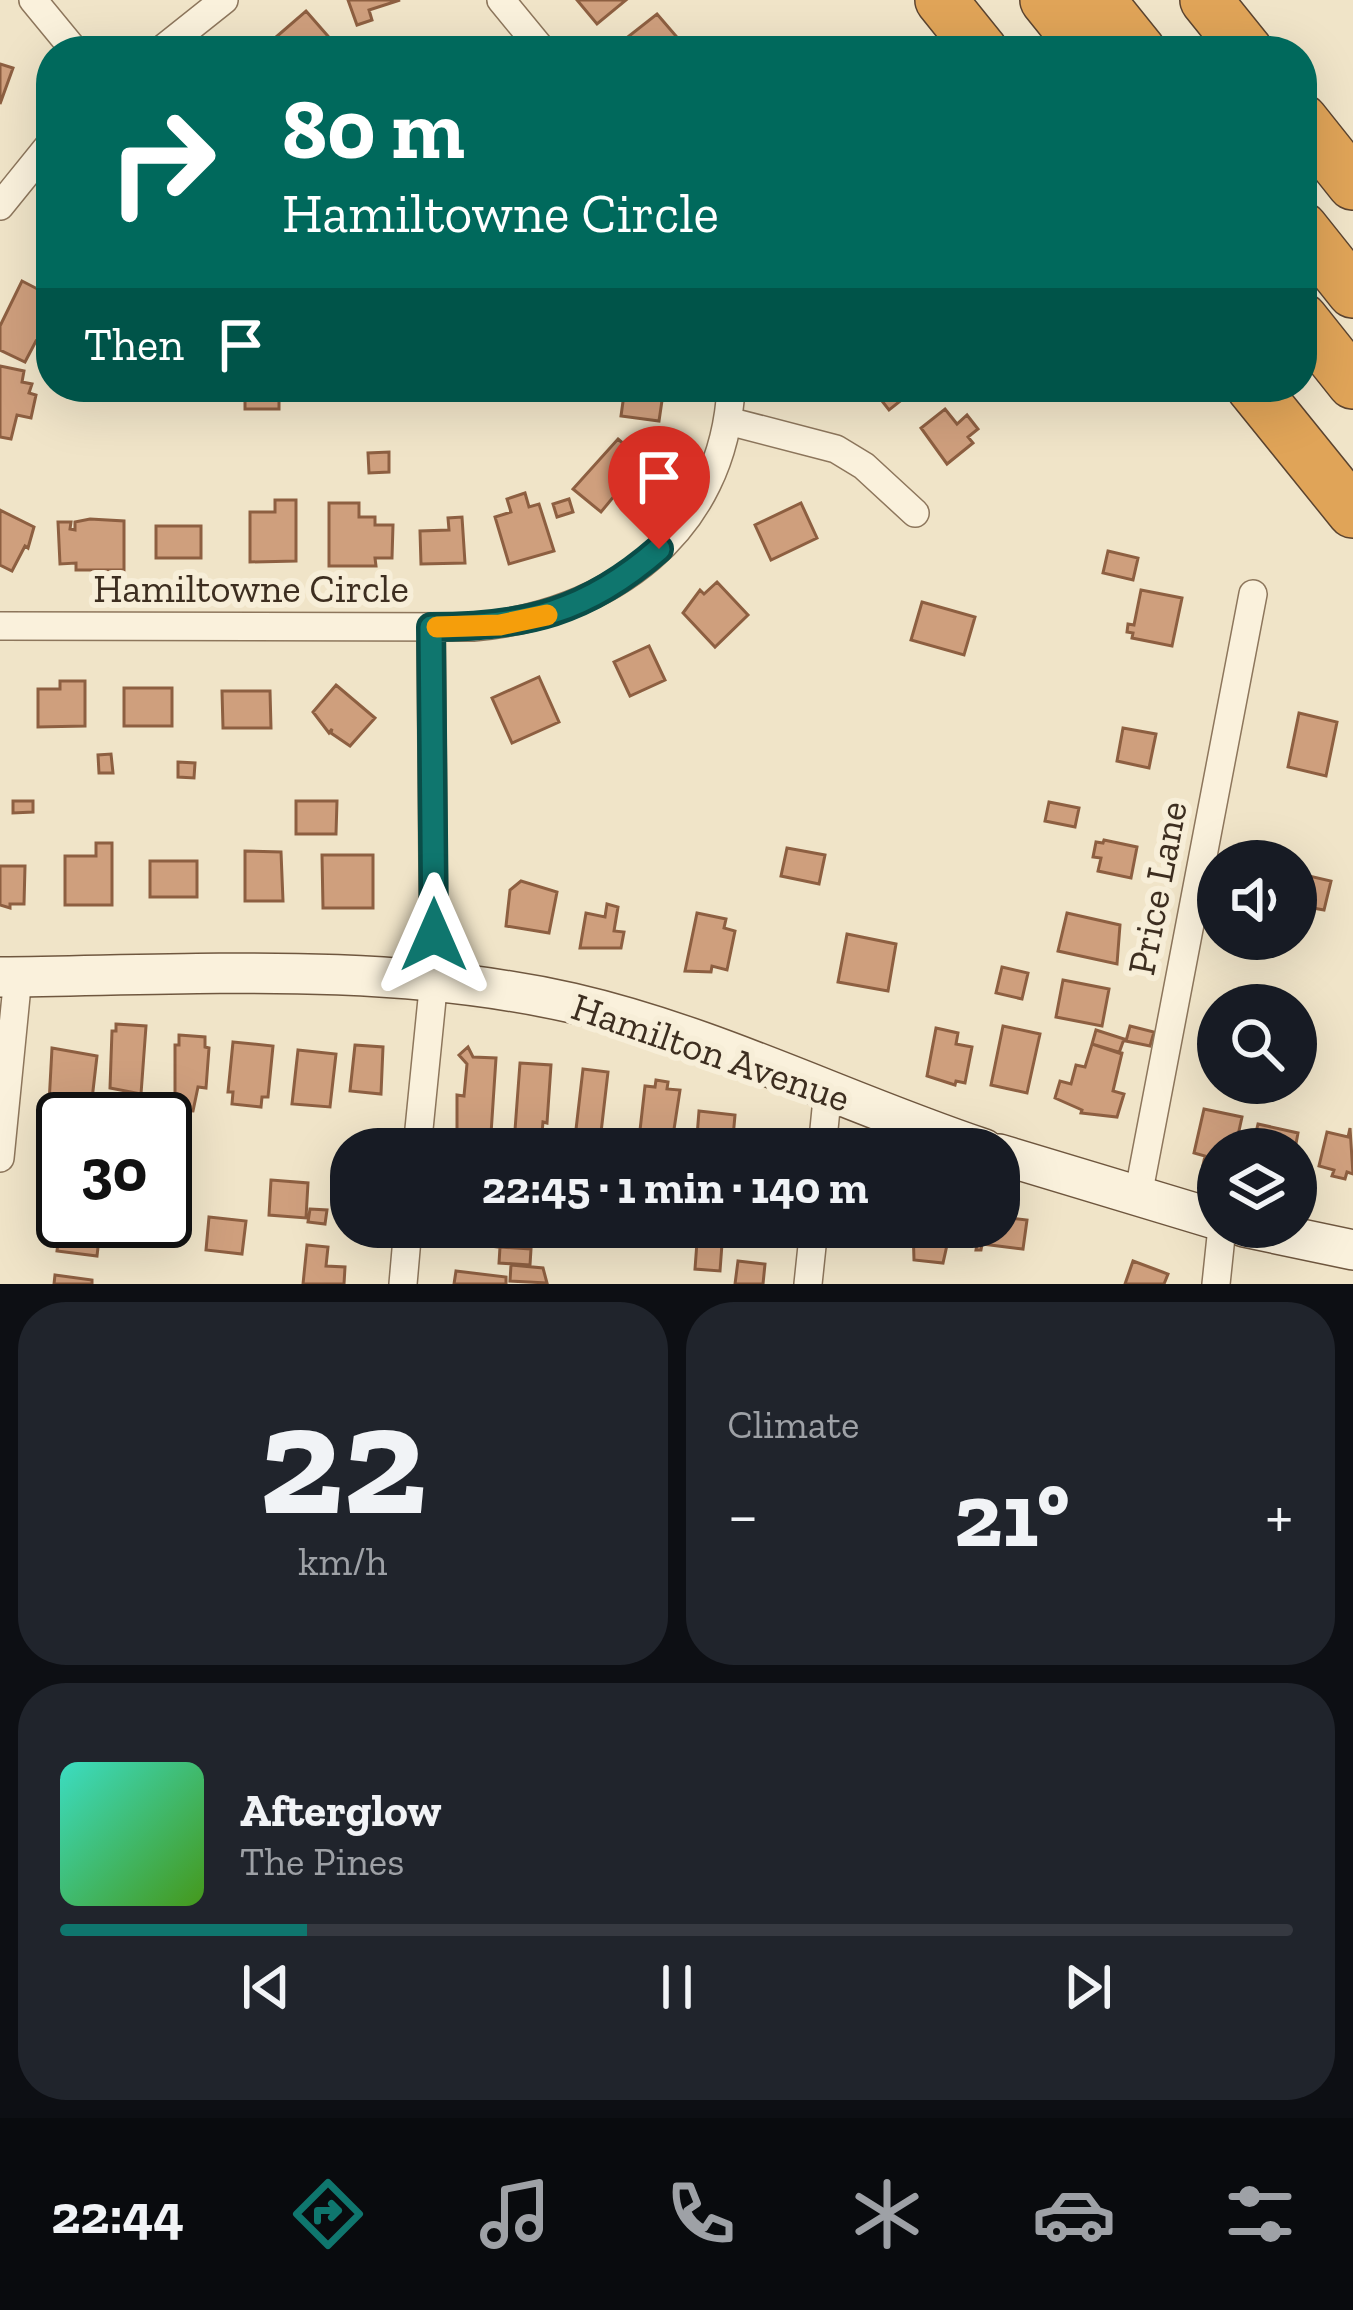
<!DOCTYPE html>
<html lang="en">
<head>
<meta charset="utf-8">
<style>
	body { margin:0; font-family:"Zilla Slab",serif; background:#20242c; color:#f1f3f6; height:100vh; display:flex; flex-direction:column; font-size:45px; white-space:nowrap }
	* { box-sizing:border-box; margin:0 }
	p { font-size:39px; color:#9ea1a6 }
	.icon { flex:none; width:66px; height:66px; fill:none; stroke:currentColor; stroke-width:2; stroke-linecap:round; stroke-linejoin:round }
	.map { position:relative; height:1284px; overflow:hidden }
	.drawer { display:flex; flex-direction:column; gap:18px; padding:18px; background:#0d0f14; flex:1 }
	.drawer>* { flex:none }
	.guide { position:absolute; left:36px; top:36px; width:1281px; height:366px; border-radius:48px; box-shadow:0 12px 48px #0002; background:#00695c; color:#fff; overflow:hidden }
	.buttons { position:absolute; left:1197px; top:840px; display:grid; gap:24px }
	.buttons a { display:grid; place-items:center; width:120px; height:120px; border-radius:50%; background:#171b24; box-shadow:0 12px 48px #0002; font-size:60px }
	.speed { position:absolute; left:36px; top:1092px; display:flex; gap:24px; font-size:60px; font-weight:700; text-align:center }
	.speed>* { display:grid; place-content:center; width:156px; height:156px; border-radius:50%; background:#171b24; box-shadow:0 12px 48px #0002; line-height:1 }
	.speed .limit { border:6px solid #111; border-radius:18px; background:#fff; color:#111 }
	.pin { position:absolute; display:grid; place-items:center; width:102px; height:102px; color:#fff; margin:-123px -51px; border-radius:50% 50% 50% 0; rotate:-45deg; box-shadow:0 0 12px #0007 }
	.pin .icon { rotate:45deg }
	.me { position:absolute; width:132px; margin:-66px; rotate:0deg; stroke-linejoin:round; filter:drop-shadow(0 0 9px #0008) }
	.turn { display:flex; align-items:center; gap:42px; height:252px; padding:0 48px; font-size:54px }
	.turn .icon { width:156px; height:156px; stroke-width:2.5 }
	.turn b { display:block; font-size:84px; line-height:102px }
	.then { display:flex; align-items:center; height:114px; padding:0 48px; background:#0003; gap:24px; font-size:45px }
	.big { font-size:90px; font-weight:800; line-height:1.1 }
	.drawer .card { flex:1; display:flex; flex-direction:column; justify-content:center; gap:18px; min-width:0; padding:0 42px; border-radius:48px; background:#20242c }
	.drawer .dial { align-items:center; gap:0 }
	.dial b { font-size:156px; line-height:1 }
	.song { display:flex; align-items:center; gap:36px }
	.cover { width:144px; height:144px; border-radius:18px; background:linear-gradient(135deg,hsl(170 70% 55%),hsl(100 70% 35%)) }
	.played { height:12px; border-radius:6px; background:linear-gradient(90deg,#0f766e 20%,#363941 20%) }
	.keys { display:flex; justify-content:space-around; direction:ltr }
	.heat { display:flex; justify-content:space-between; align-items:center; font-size:66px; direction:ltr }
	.drawer .tiles { flex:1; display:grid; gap:18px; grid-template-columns:1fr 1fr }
	.card:last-child { grid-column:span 2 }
	.trip { position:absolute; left:330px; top:1128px; width:690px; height:120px; border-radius:48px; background:#171b24; box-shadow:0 12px 48px #0002; font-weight:800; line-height:120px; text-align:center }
	.menu { display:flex; height:192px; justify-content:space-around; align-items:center; background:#090b0e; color:#9ea1a6 }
	.menu .icon { width:84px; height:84px }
	.menu .current { color:#0f766e }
	.menu b { font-size:54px; color:#f1f3f6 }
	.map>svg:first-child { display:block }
	.building { fill:#cf9f7d; stroke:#8d5f41; stroke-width:3 }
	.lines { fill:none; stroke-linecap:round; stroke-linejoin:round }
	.street-casing { stroke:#8d765c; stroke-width:30 }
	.secondary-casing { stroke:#6f573f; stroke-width:42 }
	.highway-casing { stroke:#5b4430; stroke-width:54 }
	.street { stroke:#faf1dc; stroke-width:27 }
	.secondary { stroke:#faf1dc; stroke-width:39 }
	.highway { stroke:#e0a458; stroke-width:51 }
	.route-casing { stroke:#0a4d48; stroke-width:30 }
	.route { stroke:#0f766e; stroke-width:21 }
	.slow { stroke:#f59e0b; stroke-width:21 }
	.labels { text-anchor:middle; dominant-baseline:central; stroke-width:12; stroke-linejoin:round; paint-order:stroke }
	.street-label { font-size:39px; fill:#3d2e20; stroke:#f7eed8 }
</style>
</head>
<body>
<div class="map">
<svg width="1353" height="1284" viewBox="0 0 1353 1284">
	<rect width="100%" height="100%" fill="#f0e4c8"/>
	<!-- building -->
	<path class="building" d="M348,0h52l-31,10 3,10 -15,5z
		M577,0h49l-29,24z
		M306,11l35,40h-67l-6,-7z
		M657,14l25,29 -6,5 2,3h-60l-3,-4z
		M0,64l13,4 -13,36z
		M22,281l29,15 -7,25 7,3v24l-15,-7 -11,21 -25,-12v-24z
		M0,366l24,5 -2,11 10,2 -3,9 7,2 -5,23 -14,-3 -6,24 -11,-2z
		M228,387h67l-1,10 -15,-1v13h-34v-13l-18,-1z
		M625,387h39l-5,34 -38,-5z
		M871,387h47l-29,23z
		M945,409l12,15 10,-9 11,14 -10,8 5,6 -26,21 -26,-36z
		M618,439l25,22 -42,51 -28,-23z
		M389,452v20l-20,1 -1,-20z
		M525,493l4,14 10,-3 15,47 -45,13 -14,-47 16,-5 -4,-13z
		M569,499l4,13 -16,5 -4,-13z
		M275,500h21v61l-46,1v-50h25z
		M329,503h30v14h16v8h18l-1,33h-17l1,8h-47z
		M801,503l16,35 -46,22 -16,-35z
		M0,510l34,17 -6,21 -3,-2 -13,25 -12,-6z
		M462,517l3,46 -44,1 -1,-33 29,-1 -1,-12z
		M90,519l34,2v49h-48v-7l-16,1 -2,-42h13l-1,7 5,1v-8z
		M156,526h45v32h-45z
		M1108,551l30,7 -5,22 -30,-7z
		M717,582l31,33 -33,32 -32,-34 17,-23 4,4z
		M1141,590l41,8 -10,48 -40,-8 1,-5 -6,-1 1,-8 6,1z
		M922,602l53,15 -11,38 -53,-15z
		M649,646l16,34 -35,16 -16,-34z
		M539,677l20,45 -47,21 -20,-45z
		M60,681h25v45l-47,1v-38h22z
		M336,685l39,33 -25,28 -19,-13 1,-4 -3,4 -16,-21z
		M124,688h48v38h-48z
		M222,691h48l1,37h-48z
		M1299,713l38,9 -11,54 -38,-9z
		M1123,728l33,6 -7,34 -32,-7z
		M111,754l2,19h-14l-1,-18z
		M178,762l17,1 -1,15 -16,-1z
		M13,801h20v11l-20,1z
		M296,801h41l-1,33h-40z
		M1049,802l30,6 -4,19 -30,-6z
		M1104,840l33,7 -6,31 -33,-7 3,-13 -8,-1 3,-15 7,1z
		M96,843h16v62h-47v-49h31z
		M787,848l38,7 -6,29 -38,-8z
		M245,851l36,1 2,49h-38z
		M322,855h51v53h-50z
		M150,861h47v36h-47z
		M0,866h25l-1,38h-14v4l-10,-3z
		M1296,873l35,8 -7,29 -28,-5z
		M521,881l36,11 -8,41 -43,-7 4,-36z
		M607,904l11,3 -4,24 10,1 -3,16h-41l6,-35 19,4z
		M697,913l29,6 -2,9 11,3 -8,39 -15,-4 -1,6 -26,-1z
		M1067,913l53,12 -3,39 -59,-13z
		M847,934l49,10 -8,47 -50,-9z
		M1002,967l26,6 -6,26 -26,-6z
		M1063,980l46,9 -7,37 -46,-9z
		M116,1024l30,2 -5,68 -31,-6 2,-57h4z
		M1003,1026l37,8 -13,59 -36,-8z
		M1130,1026l24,6 -4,14 -24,-5z
		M936,1028l22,5 -2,11 16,3 -7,36 -9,-2 -1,4 -28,-9z
		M1096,1030l28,9 -5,14 -27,-9z
		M179,1035l26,2v10l4,1 -3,40 -8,-1 -5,24 -18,-1v-65h4z
		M233,1042l40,4 -5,51h-6l-1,10 -29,-3 1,-12h-5z
		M1092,1044l30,9 -9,38 11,3 -7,23 -36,-4 1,-3 -27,-12 5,-17 11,3 5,-19 9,2z
		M355,1045l28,2 -2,47 -31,-3z
		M468,1047l5,10 23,1 -6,91h-33v-54l7,1 3,-32 -8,-9z
		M52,1048l45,8 -6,52 -42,-4z
		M298,1050l38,4 -6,53 -38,-3z
		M520,1063l31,2 -4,58 -4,-1 -1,11 -27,-3z
		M583,1069l25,3 -8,69 -25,-3z
		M656,1080l12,2 -1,7 13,1 -9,59h-30l1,-10h-3l6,-53 10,1z
		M1204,1109l38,8 -7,32h-17v19l-15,-3 2,-9 -11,-3z
		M699,1111l36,4 -3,34h-36z
		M1258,1124l40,9 -3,16h-43z
		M1350,1128l3,46 -6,-2 -2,7 -13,-3 2,-6 -15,-4 8,-34 21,5z
		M754,1139l29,3 -1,7h-29z
		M41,1178l22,3v13l-23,-8z
		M271,1180l37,3 -2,35 -37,-3z
		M310,1209l17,1 -2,14 -17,-2z
		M62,1211l1,10h38l-4,35 -40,-5z
		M209,1217l37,4 -4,33 -36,-4z
		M999,1217l28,3 -4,29 -41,-5 -1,6h-5l1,-6 -6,-1 2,-16h26z
		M452,1227h48l-2,20 -37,-5 1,-8 -10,-1z
		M913,1227h38l-8,36 -29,-3z
		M697,1242l25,2 -2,27 -25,-2z
		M307,1245l21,2 -2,19 19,1 -1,17h-41z
		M500,1247l31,2 -1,16 -31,-2z
		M738,1261l27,3 -2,20h-28z
		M1133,1261l35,13 -4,10h-39z
		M511,1265l32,3 4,15 -37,-2z
		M456,1271l50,6v7h-52z
		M55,1275l37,5v4h-38z"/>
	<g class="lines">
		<!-- street casing -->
		<g class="street-casing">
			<path id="street" d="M33,0l42,51
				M501,0l42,51
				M160,51l64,-51
				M0,206l51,-63
				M728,421l108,28 28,17 51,47
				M0,626l473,1c136,-12 251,-94 258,-240
				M417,1149l17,-170 -3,-352
				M822,1149l6,-60
				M0,1158l18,-182
				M1138,1196l115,-602
				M403,1284l5,-57
				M808,1284l6,-57
				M1216,1284l6,-57"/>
		</g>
		<!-- secondary casing -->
		<g class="secondary-casing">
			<path id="secondary" d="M0,977c191,-2 384,-16 572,26 143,33 274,100 412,146
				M999,1154l219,66
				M1244,1227l109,23"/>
		</g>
		<!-- highway casing -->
		<g class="highway-casing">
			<path id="highway" d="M941,0l41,51
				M1046,0l41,51
				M1099,0l41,51
				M1206,0l41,51
				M1302,120l51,64
				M1302,228l51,64
				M1302,319l51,64
				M1252,387l101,125"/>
		</g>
		<!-- street -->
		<use href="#street" class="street"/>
		<!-- secondary -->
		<use href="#secondary" class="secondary"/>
		<!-- highway -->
		<use href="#highway" class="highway"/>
	</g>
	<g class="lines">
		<!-- route casing -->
		<g class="route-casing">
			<path id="route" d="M434,935l-3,-308c95,0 156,-15 228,-78"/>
		</g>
		<!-- route -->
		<use href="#route" class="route"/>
		<!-- slow -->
		<path class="slow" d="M437,627l63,-2 47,-10"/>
	</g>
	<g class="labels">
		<!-- street labels -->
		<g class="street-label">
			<text x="251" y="588">Hamiltowne Circle</text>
			<text transform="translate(1157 888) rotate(-79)">Price Lane</text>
			<text transform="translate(711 1052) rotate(19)">Hamilton Avenue</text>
		</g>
	</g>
</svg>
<div class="buttons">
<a><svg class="icon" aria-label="sound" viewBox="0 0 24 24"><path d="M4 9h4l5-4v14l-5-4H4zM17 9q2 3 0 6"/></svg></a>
<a><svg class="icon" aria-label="search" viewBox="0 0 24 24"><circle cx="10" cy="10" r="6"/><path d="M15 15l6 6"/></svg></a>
<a><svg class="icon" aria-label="layers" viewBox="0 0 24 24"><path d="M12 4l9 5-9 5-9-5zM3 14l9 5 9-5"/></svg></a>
</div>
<div class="speed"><div class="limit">30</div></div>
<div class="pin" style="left:659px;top:549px;background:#d93025"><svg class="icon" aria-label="arrive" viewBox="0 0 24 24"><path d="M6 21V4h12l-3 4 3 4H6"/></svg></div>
<svg class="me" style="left:434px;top:935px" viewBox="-20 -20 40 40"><path d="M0-17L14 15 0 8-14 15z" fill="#0f766e" stroke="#fff" stroke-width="4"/></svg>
<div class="trip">22:45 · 1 min · 140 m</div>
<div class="guide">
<div class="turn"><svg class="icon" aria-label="right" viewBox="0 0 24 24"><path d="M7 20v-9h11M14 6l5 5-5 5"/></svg><div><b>80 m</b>Hamiltowne Circle</div></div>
<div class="then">Then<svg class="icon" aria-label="arrive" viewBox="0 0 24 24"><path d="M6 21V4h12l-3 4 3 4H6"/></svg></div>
</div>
</div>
<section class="drawer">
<div class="tiles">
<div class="card dial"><b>22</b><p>km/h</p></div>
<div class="card"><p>Climate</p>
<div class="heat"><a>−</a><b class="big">21°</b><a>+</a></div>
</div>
<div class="card">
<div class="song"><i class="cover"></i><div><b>Afterglow</b><p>The Pines</p></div></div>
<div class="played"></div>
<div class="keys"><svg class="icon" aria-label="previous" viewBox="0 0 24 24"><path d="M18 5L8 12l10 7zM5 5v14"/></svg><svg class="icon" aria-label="pause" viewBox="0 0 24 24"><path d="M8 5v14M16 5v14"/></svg><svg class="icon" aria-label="next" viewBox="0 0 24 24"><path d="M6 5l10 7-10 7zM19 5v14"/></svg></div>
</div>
</div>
</section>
<nav class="menu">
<b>22:44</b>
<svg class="icon current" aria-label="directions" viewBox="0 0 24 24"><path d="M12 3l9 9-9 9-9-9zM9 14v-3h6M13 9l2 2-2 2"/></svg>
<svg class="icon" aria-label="music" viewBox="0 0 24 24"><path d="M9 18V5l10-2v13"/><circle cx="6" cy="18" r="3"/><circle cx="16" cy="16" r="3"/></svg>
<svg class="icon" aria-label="phone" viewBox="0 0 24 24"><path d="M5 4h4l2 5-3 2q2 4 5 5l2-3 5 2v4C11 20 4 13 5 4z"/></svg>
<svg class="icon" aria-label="climate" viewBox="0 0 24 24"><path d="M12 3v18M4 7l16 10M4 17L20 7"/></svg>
<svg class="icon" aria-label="car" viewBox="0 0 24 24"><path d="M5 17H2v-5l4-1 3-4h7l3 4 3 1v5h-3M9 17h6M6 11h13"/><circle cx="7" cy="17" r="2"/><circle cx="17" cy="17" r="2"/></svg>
<svg class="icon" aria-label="filters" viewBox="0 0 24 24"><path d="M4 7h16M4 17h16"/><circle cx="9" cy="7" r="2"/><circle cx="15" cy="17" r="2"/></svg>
</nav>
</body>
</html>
